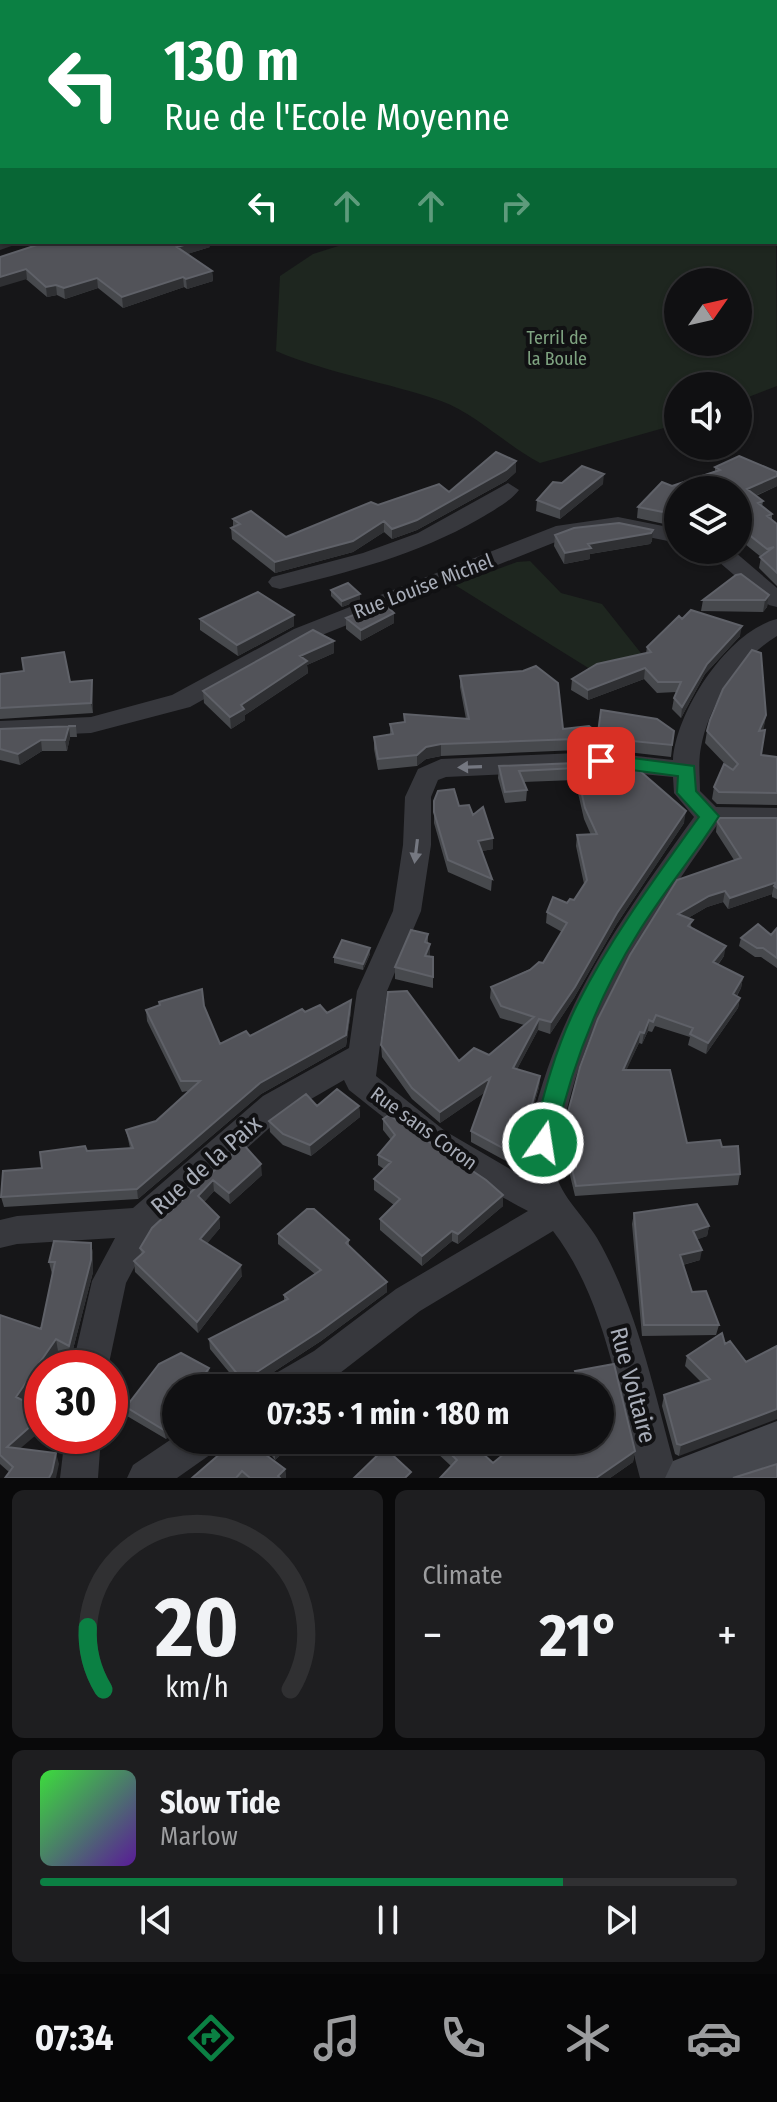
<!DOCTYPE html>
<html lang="en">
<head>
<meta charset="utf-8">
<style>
	body { margin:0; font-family:"Fira Sans Condensed",sans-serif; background:#1e1e20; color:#f1f3f6; height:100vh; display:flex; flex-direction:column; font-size:30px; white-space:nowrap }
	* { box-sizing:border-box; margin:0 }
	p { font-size:26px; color:#9c9d9f }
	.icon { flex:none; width:44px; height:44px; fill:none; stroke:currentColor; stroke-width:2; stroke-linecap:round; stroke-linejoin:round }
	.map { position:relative; height:1478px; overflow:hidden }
	.panel { display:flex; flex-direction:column; gap:12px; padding:12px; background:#09090a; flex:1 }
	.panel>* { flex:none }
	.hud { position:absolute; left:0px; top:0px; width:778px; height:244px; box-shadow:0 2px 6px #0004,0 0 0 2px #303032; background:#0b8043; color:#fff; overflow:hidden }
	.needle { width:52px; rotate:56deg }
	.tools { position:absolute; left:664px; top:268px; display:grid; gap:16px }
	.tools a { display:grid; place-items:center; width:88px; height:88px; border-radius:50%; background:#101012; box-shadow:0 2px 6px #0004,0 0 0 2px #303032; font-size:40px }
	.speed { position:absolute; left:24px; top:1350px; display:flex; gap:16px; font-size:40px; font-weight:700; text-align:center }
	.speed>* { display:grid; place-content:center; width:104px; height:104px; border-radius:50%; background:#101012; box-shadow:0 2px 6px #0004,0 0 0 2px #303032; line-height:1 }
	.speed .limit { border:12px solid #d22; background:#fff; color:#111 }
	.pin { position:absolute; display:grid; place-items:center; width:68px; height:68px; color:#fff; margin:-34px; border-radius:16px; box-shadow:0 4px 12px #0006 }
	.me { position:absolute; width:88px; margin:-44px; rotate:13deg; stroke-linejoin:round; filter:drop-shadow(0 0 6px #0008) }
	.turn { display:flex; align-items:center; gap:28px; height:168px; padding:0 32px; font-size:36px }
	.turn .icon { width:104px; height:104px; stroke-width:2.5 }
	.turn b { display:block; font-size:56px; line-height:68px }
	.lanes { display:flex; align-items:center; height:76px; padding:0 32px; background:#0003; justify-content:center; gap:40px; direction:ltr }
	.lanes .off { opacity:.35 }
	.big { font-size:60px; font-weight:700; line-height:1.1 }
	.panel .widget { flex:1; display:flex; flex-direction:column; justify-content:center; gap:12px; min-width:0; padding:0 28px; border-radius:12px; background:#1e1e20 }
	.panel .dial { align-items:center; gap:0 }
	.dial svg { height:208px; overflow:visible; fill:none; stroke:#303032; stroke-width:7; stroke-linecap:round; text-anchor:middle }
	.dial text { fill:#f1f3f6; stroke:none }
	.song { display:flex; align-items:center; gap:24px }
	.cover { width:96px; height:96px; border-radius:12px; background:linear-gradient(135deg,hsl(120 70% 55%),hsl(270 70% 35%)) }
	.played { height:8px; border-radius:4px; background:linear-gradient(90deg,#0b8043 75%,#303032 75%) }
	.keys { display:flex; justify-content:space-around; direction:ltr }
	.heat { display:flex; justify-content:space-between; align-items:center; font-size:44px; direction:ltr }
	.panel .tiles { flex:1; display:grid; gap:12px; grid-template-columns:1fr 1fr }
	.widget:last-child { grid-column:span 2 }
	.trip { position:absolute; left:162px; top:1374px; width:452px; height:80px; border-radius:40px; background:#101012; box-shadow:0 2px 6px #0004,0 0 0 2px #303032; font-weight:700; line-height:80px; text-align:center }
	.dock { display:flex; height:128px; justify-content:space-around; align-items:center; background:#060607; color:#9c9d9f }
	.dock .icon { width:56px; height:56px }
	.dock .current { color:#0b8043 }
	.dock b { font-size:36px; color:#f1f3f6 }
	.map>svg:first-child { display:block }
	.green { fill:#1e261f; fill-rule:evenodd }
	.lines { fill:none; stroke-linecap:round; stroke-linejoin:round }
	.street { fill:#37383d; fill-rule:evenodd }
	.secondary { fill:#45474d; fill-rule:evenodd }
	.wall { fill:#47494d }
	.shaded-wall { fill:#2f3033 }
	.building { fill:#525359; stroke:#5f6168; stroke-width:2 }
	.oneway { fill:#757881 }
	.route { fill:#0b8043; stroke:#07532c; stroke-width:2 }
	.labels { text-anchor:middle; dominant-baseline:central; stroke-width:8; stroke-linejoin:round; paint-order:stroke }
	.far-park-label { font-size:18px; fill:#7fa381; stroke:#111113 }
	.street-label { font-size:20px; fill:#a8adb8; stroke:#111113 }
	.near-street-label { font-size:24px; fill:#a8adb8; stroke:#111113 }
</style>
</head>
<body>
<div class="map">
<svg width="777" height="1478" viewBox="0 0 777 1478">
	<rect width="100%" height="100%" fill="#161618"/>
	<!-- green -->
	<path class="green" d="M776,220l1,166 -39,15v-15h-60v38l-138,39c-33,-17 -65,-50 -99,-62 -54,-19 -111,-27 -165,-50l4,-75 33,-22 38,-12h425zM738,282v60h-60v-60z
		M530,561l31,32 41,11 46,58 -50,12 -143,-89 62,-23z"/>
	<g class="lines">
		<!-- street -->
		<path class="street" d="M776,204h1v11h-1z
			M508,483l11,7c-9,12 -27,21 -40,29 -62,36 -130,53 -199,70l-8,-2 -4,-5 4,-5 91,-24 55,-20z
			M618,517l60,12v14l-60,-12 -50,6 -256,102 -122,68 -99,26 -91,4v-16l91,-4 81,-22 122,-66 262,-103z
			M699,550l36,2 42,36v19l-8,-2 -50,-43z
			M777,619v17c-38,23 -68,68 -76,111 -3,15 -1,29 -1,44l16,16 61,1v18l-60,-1c-65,94 -127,180 -152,293 -3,15 -11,33 -10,48 0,25 30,51 42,72 42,73 58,159 81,240h-38c-22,-83 -34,-178 -87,-247l-133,80 -80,62 -24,15h-50l5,-12 43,-25 82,-62 132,-78c-69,-36 -119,-73 -179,-121l-5,-10 -59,34 -132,118 -27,51 -18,85h-36l20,-87 23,-43 -98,6 -17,4v-28l17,-4 116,-8 130,-112 86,-48 8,-57 36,-80 10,-66 2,-48 13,-28 23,-10 160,-7 72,8c3,-49 55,-129 104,-141zM601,770l72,7 1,16 20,24c-72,101 -134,185 -163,309 -4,18 -12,35 -4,53l-82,-48 -69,-55 11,-85 34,-80 10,-66v-48l7,-17 8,-3z
			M65,1436h36l-3,42h-38z
			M176,1436v4h43l-5,12 -37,26h-50l6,-13z"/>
		<!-- secondary -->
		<path class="secondary" d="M777,1421v48l-23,9h-89l8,-17z"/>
	</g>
	<!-- wall -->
	<path class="wall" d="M294,0h146l-3,2h-40l-2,-2 -3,2h-98z
		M210,247l-23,7 25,17 1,10 -26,8 -3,-2 -61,21 -25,-20 -33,11 -8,-4 -10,2 -47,-40z
		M715,467l62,5v14l-21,10 7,5 -1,6 10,7v6l5,4v62l-18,-18 2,-11 -16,-13 1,-3 -6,-4 1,-3 -3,-2v-42h-60v37l-41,-9 1,-11 34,-21 43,-15z
		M516,472l-10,9 -89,49 -25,9 -8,-7 -31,20 -78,21 -43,-34 -1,-11 2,-1v-8l53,18 92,-32 71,-13z
		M603,484l-43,35 -24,-8 1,-11z
		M555,535l97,6 -2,3 -60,10v5l-26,5 -10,-18z
		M331,590l29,10 -18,7 -11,-11z
		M769,595l-2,12 -4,5 -62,-1 2,-11z
		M394,613v10l-33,18 -15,-12v-11z
		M200,619l94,7 -56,30 -38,-26z
		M682,619l58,17 -35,38 -24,44 -9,-9 2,-11 2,-6 -19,1 -13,-14 -56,21 -17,-10 1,-11 74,-26 1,-6z
		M334,641v12l-27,12 1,8 -63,42v5l-14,9 -27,-26 -1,-12z
		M0,674l70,8 22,-2 1,33 -93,6z
		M460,676l103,53 35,4 76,-2 -3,26 -70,-8 -160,7 -15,3 -9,7 -39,4 -4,-21v-12l16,-2v-11l14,-2v-8l62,5 -6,-32z
		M766,715l-3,15 -2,25 16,2v48l-60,-1 -5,-5 2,-12 13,-21 -22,-23 2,-12z
		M76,726l1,11h-7l-3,14h-25l-22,14 -20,-5v-31z
		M602,762l82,61 -68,102 -42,73 -24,36 -12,-4 -21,39 23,7 -1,11 -13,46 -13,32 -42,-23v-11l14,-39 -45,31 -28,-24 -30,-42 -1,-12 78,16 30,-6 35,-30 -24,-7 -10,-20 1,-11 52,-24 19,-31 -16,-9 1,-11 27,-12 10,-16 -8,-38 1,-11h14l-7,-16 -9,-39 -52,2 4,8 -1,11 -21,2 -7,-25 1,-12z
		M434,801l25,5 14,9 20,34 -11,2 10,28 -1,12 -43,-19 -14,-49z
		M777,818v81l-5,-2v-3l-44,15 -5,-7 -16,5 -19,11 4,10 32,28 -6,9 25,12 -2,11 -4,8 3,2 -2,10 -32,46 -18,-9 2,-8 -35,-11 -3,6 -4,-1 -6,13 -3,-1 -13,27 61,73 35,4 18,27 -2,11 -163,11 -13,-54 1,-11 35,-112 136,-159 -18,-28 1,-11z
		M777,928v40l-16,-11h-6l-16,-11 2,-8 30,-3z
		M428,934v9l2,1v12l3,1v31l-38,-9v-12z
		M370,948v6l-7,16 -29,-7v-6z
		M351,1000v11l-5,35 -85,48 -123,105 -134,8 -3,-10 41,-29 45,-17 43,-3 -4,-18 30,-9 32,-30 -6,1 -35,-71 -1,-11 14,-4 -1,-4 45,4 16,38 30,-8 55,-24 22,1z
		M317,1106h42l1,11 -49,39 -28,-11 -13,-13 -1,-11z
		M383,1119l120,87 -45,38 -6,-3 -30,25 -42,-36v-11l14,-14 -20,-15v-11l10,-10 -6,-4v-10l13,-15 -8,-10z
		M243,1144l19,31 -32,29 -16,-13 -10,11 15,15 1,11 -13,15 35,33 -44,57 -63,-61 -1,-11 7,-7 -1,-6z
		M634,1213l75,13 -2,10 -10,3 3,21 -17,5 9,27 27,33 -3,10 -74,1 -10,-112z
		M278,1234l71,6v6l38,46 -66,49 -72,47h-7l-32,-39 -1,-10 75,-38v-6l31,-21 -37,-30z
		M91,1243l2,11v18l-22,85 -13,-6 -12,17h-4v6l-18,27 -4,48 39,15 -50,8 -9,-8v-149l41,14 11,-55 -3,-12z
		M725,1344l-46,112 -4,-2 -13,-48 2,-11 37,-13 -16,-16 2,-10z
		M614,1364l21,87 -2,11 -23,16h-170l11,-12 -17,-16 1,-10h33l25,23 28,-23h79v-52h-24l-2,-6 1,-11z
		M210,1378l-44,61 -39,-23 -1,-9z
		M236,1440l49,29 1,9h-94z
		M260,1440h37l-22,20z
		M320,1440h17l-9,8z"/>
	<!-- shaded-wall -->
	<path class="shaded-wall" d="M382,0h13l-3,2h-13z
		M428,0h12l-3,2h-12z
		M2,239v3h21l-23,8v-10z
		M194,242h15l1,5 -32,10 -1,-10z
		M26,269l1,10 -27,8v-10z
		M212,271l1,10 -26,8 -1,-10z
		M183,277l1,10 -61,21 -1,-11z
		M97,278l1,10 -33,11 -1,-11z
		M56,285l1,10 -10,2 -1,-10z
		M516,461v11l-10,9 -89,49 -25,9v-10z
		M604,474l-1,10 -43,35v-10z
		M777,476v10l-31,14 1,-11z
		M384,521v11l-31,20 -78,21v-11z
		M653,530l-1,11 -2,3 -60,10v5l-26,5 1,-11 23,-9z
		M360,594v6l-18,7v-6z
		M769,595l-2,12 -4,5 2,-12z
		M394,613v10l-33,18v-11z
		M294,615v11l-56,30 -1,-11z
		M742,626l-2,10 -35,38 -24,44 1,-11 25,-43z
		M334,641v12l-27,12 1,8 -63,42v5l-14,9 -1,-12 11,-12 59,-49z
		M645,668l-1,11 -56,21v-10z
		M92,680l1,11v22l-2,-10z
		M766,715l-2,12 -7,16 2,-12z
		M69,726l1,11 -3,14 -2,-11z
		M41,740l1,11 -22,14 -2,-11z
		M441,744v12l-15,3 -9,7v-11l9,-8z
		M686,811l-2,12 -68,102 -42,73 -24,36 1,-12 66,-109z
		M493,838v11l-15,3v-11z
		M777,882l-3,4 -2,8 -44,15 2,-11z
		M725,891l-2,11 -16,5 -31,18 2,-11 31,-18z
		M430,944v11l-5,12v-11z
		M726,946l-2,10 -13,17 2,-11z
		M370,948v6l-7,16v-6z
		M743,977l-2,11 -10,17 2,-11z
		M740,998l-2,10 -32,46 2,-11z
		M351,1000v11l-5,35 -85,48 -123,105 -1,-10z
		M539,1019l-1,11 -26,49 1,-11z
		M649,1020l-1,11 -6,13 2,-11z
		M640,1032l-1,11 -17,37 1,-10z
		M540,1076l-1,11 -13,46 -13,32 1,-11z
		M490,1078v11l-50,34v-11z
		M359,1106l1,11 -49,39 -1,-11z
		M261,1164l1,11 -32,29 -1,-11z
		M213,1180l1,11 -14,16 -2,-11z
		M503,1195v11l-45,38v-10z
		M219,1217l1,11 -18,22 -2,-11z
		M709,1226l-2,10 -16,6 2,-11z
		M452,1231v10l-30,25v-10z
		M91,1243l2,11v18l-22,85 -2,-11z
		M702,1250l-2,10 -22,6 2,-11z
		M241,1265l1,11 -44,57 -1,-11z
		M387,1282v10l-66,49 -72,47h-5l-1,-7z
		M56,1339l2,12 -12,17h-4v6l-23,35 -3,-12z
		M209,1368l1,10 -7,10h-8z
		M777,1409v10l-98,37 2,-11z
		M42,1416v14l-33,28 -2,-11z
		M176,1423v10l-10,6 -2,-9z
		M284,1440h13l-22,20v-11z
		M328,1440h9l-9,8z
		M635,1451l-2,11 -23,16h-14z
		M56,1453l3,11 -3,14h-7z
		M285,1469l1,9h-8v-2z"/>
	<!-- building -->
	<path class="building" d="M0,0h167l-1,2h-164v17l-1,-4h-1z
		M188,0h46l1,2h-46z
		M305,0h77l-3,2h-70z
		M405,0h23l-3,2h-18z
		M464,0h58l3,2h-73z
		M755,0h22v16h-1v-14h-29z
		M776,96l1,1 -1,23z
		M2,132v36h-2v-35z
		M2,180v59l-2,1v-58z
		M46,242h148l-17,5 35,24 -26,8 -3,-2 -61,20 -25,-19 -33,10 -8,-3 -10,2 -20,-18 -26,8v-20z
		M496,452l20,9 -10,9 -89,50 -25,9 -8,-8 -31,20 -78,21 -44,-34 9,-4 -7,-5 18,-8 35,26 85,-35 7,3 61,-21 10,8z
		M739,456l38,16v4l-30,13 16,12 -5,2 14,11 -5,2 10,8v49l-17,-16 14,-10 -7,2 -20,-16 3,-1 -8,-6 3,-1 -7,-5v-30h-60v25l-40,-8 24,-25 10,4 48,-16 -5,-3z
		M582,466l22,8 -44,35 -23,-9 16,-18 9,1z
		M619,523l34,7 -2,3 -63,11 3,4 -26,5 -10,-18 19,-7z
		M741,574l28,21 -4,5h-62l33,-25z
		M348,583l12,11 -18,7 -11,-11z
		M258,592l36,23 -57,30 -37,-26z
		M383,603l11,10 -33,17 -15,-12z
		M691,610l51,16 -35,38 -25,43 -8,-9 7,-16h-23l-13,-14 -57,22 -16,-11 25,-15 54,-12 -4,-5 32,-31 3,3z
		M313,630l21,11 -34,15 7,5 -66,44 3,4 -14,8 -27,-26z
		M752,650l9,3 5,62 -7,16 6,-1 -4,25 16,2v36l-58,-1 -5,-5 10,-23 9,6 5,-6 -31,-33 3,-11 13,-31z
		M64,652l6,30 22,-2 -1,23 -91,5v-34l24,-3 -2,-13z
		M536,666l22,17 5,46 26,-3 9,7 3,-23 56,9 17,12 -2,14 -70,-7 -161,6 -15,3 -9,8 -39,4 -4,-22 19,-3 -3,-10 15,-2 -1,-8 65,5 -9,-43 63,-5z
		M69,726l-4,14h-24l-23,14 -18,-5v-20l76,-3z
		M602,762l31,3 53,46 -69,102 -42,74 -24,35 -12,-3 -26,49 27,8 -13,46 -13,32 -43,-23 19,-53 -50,34 -28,-24 -31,-43 7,-53 19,-1 52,70 15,-13 15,7 45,-38 -33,-11 -10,-19 39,-17 9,-8 4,1 24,-40 -20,-11 6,-15 14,6 3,-4 4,1 13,-20 -10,-45 20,-1 -12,-26 -9,-40 -57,3 8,19 -22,2 -6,-26z
		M454,789l5,17 10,-1 4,10 10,-8 10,31 -15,3 14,38 -44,-19 -14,-48v-11l4,-10z
		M720,818h57v70l-3,-2 3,-4 -47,16 -5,-7 -16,5 -31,18 15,6 -5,6 38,20 -13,16 30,15 -10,17 7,4 -32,45 -18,-9 3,-6 -37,-13 -3,7 -4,-2 -5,13 -4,-1 -17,38h47l17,73 33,-3 2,7 16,-1 2,28 -164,12 -13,-55 17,-64 18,-48 32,-64 47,-75 64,-22 -24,-37z
		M758,924l13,11 6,-7v30l-14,-10h-6l-16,-10z
		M411,930l17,4 -3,8 5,2 -5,12 8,1v20l-38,-10z
		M342,940l28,8 -7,16 -29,-7z
		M202,989l2,17 16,38 26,-13 4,5 52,-27 3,3 15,-7 7,8 24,-13 -5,35 -86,48 -123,106 -136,8 2,-26 39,-3 -2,-16 45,-6 2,5 46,-3 -7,-18 30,-9 44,-40h-19l-35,-71 14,-5 -1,-3z
		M337,1089l22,17 -49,39 -27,-11 -14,-13 37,-27 11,12z
		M389,1115l97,65 17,15 -45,39 -6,-3 -30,25 -42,-37 20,-20 -26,-20 17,-17 -13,-7 17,-20 -12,-16z
		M243,1144l18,20 -32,29 -16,-13 -15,16 21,21 -19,22 41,26 -44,57 -63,-61 10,-9 -4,-4 12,-20z
		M697,1204l12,22 -16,5 9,19 -22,5 12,37 14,-1 13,34h-75l-10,-112z
		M307,1209h7l35,31 -3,3 41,39 -67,49 -77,50 -34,-42 79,-40 -4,-4 37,-25 -43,-36z
		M54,1241l37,2v17l-22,86 -13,-7 -40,58 26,13v6l-35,31 49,6 -4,19 -3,6h-44l8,-11 -13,-12v-140l41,14 14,-67h-6z
		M722,1333l3,11 5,-3 16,21 31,-16v63l-96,36 -4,-1 -13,-49 46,-16 -23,-23z
		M181,1353l28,15 -14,20h-19v35l-12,7 -38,-23 33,-43z
		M614,1364l21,87 -39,27h-156l17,-18 -21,-20h32l25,23 28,-23h79v-52h-20l-5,-17z
		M322,1376l13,12h-42l5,-4 -5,-5h22z
		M236,1440h10l39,29 -7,7 2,2h-30l-8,-7 -6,7h-44z
		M268,1440h16l-9,9z
		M385,1448l26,24 -6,6h-51z
		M777,1464v14h-44z"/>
	<!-- one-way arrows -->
	<defs><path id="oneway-solid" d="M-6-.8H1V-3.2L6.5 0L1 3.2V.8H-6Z" transform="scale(2)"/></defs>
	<g class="oneway">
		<use href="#oneway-solid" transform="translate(470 767) rotate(178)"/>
		<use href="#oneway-solid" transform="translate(416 851) rotate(97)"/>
	</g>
	<!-- route -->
	<path class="route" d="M601,754l93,12 2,25 23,25c-25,40 -56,76 -81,117 -41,65 -67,135 -84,210l-3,7 -8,2 -8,-2 -3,-7c11,-47 24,-97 46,-140 34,-67 78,-126 121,-186l-22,-24 1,-17 -84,-11 -2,-4z"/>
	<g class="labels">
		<!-- far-park labels -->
		<g class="far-park-label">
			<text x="557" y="338">Terril de<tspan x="557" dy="21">la Boule</tspan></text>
		</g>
		<!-- street labels -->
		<g class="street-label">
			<text transform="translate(423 586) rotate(-21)">Rue Louise Michel</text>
			<text transform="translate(424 1128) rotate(36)">Rue sans Coron</text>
		</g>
		<!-- near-street labels -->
		<g class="near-street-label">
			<text transform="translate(206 1165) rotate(-41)">Rue de la Paix</text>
			<text transform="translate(633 1385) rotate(75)">Rue Voltaire</text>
		</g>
	</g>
</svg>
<div class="tools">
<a><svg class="needle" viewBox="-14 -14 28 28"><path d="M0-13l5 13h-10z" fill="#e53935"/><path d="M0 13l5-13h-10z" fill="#9c9d9f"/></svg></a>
<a><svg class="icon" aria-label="sound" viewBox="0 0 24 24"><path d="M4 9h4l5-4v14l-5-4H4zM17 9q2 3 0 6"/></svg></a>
<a><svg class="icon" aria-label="layers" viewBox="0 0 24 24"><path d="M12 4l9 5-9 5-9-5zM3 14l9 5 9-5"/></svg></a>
</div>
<div class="speed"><div class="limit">30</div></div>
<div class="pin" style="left:601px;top:761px;background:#d93025"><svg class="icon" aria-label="arrive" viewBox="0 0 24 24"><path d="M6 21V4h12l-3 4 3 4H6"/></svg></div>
<svg class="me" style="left:543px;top:1143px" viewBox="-20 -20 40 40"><circle r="17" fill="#0b8043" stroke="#fff" stroke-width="3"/><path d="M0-11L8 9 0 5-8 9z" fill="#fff"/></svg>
<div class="trip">07:35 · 1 min · 180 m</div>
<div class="hud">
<div class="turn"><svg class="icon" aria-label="left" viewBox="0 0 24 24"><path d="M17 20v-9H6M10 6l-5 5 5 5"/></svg><div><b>130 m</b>Rue de l'Ecole Moyenne</div></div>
<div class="lanes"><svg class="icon" aria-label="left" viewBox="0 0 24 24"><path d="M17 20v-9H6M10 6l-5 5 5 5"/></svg><svg class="icon off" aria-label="ahead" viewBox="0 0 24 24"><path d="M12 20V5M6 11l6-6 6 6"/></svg><svg class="icon off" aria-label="ahead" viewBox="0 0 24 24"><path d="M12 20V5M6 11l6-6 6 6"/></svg><svg class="icon off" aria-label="right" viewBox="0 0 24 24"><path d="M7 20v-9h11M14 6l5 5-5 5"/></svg></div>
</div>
</div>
<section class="panel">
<div class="tiles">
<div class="widget dial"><svg viewBox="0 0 100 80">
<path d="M14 69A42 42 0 1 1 86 69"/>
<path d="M14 69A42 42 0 0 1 8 45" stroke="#0b8043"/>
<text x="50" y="56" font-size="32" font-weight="700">20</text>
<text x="50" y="72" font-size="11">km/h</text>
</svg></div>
<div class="widget"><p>Climate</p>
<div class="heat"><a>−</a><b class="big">21°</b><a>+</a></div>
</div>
<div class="widget">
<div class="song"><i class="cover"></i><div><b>Slow Tide</b><p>Marlow</p></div></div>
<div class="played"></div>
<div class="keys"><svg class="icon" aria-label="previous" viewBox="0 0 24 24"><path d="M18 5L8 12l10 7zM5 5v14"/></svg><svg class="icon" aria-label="pause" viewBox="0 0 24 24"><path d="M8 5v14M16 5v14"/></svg><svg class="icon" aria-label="next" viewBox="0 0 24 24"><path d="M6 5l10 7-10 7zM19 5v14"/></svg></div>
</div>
</div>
</section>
<nav class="dock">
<b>07:34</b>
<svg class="icon current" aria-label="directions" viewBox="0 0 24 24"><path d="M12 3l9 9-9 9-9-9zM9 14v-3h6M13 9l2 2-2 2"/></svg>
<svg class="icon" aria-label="music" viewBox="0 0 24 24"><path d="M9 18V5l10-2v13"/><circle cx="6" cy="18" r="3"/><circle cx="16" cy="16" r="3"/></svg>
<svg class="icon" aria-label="phone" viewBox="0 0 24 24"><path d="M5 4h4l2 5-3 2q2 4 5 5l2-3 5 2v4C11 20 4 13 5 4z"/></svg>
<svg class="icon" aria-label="climate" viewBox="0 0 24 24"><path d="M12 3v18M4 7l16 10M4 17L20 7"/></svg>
<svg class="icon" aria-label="car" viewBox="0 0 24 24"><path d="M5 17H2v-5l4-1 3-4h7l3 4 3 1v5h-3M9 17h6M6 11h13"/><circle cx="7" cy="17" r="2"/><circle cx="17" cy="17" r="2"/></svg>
</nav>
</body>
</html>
